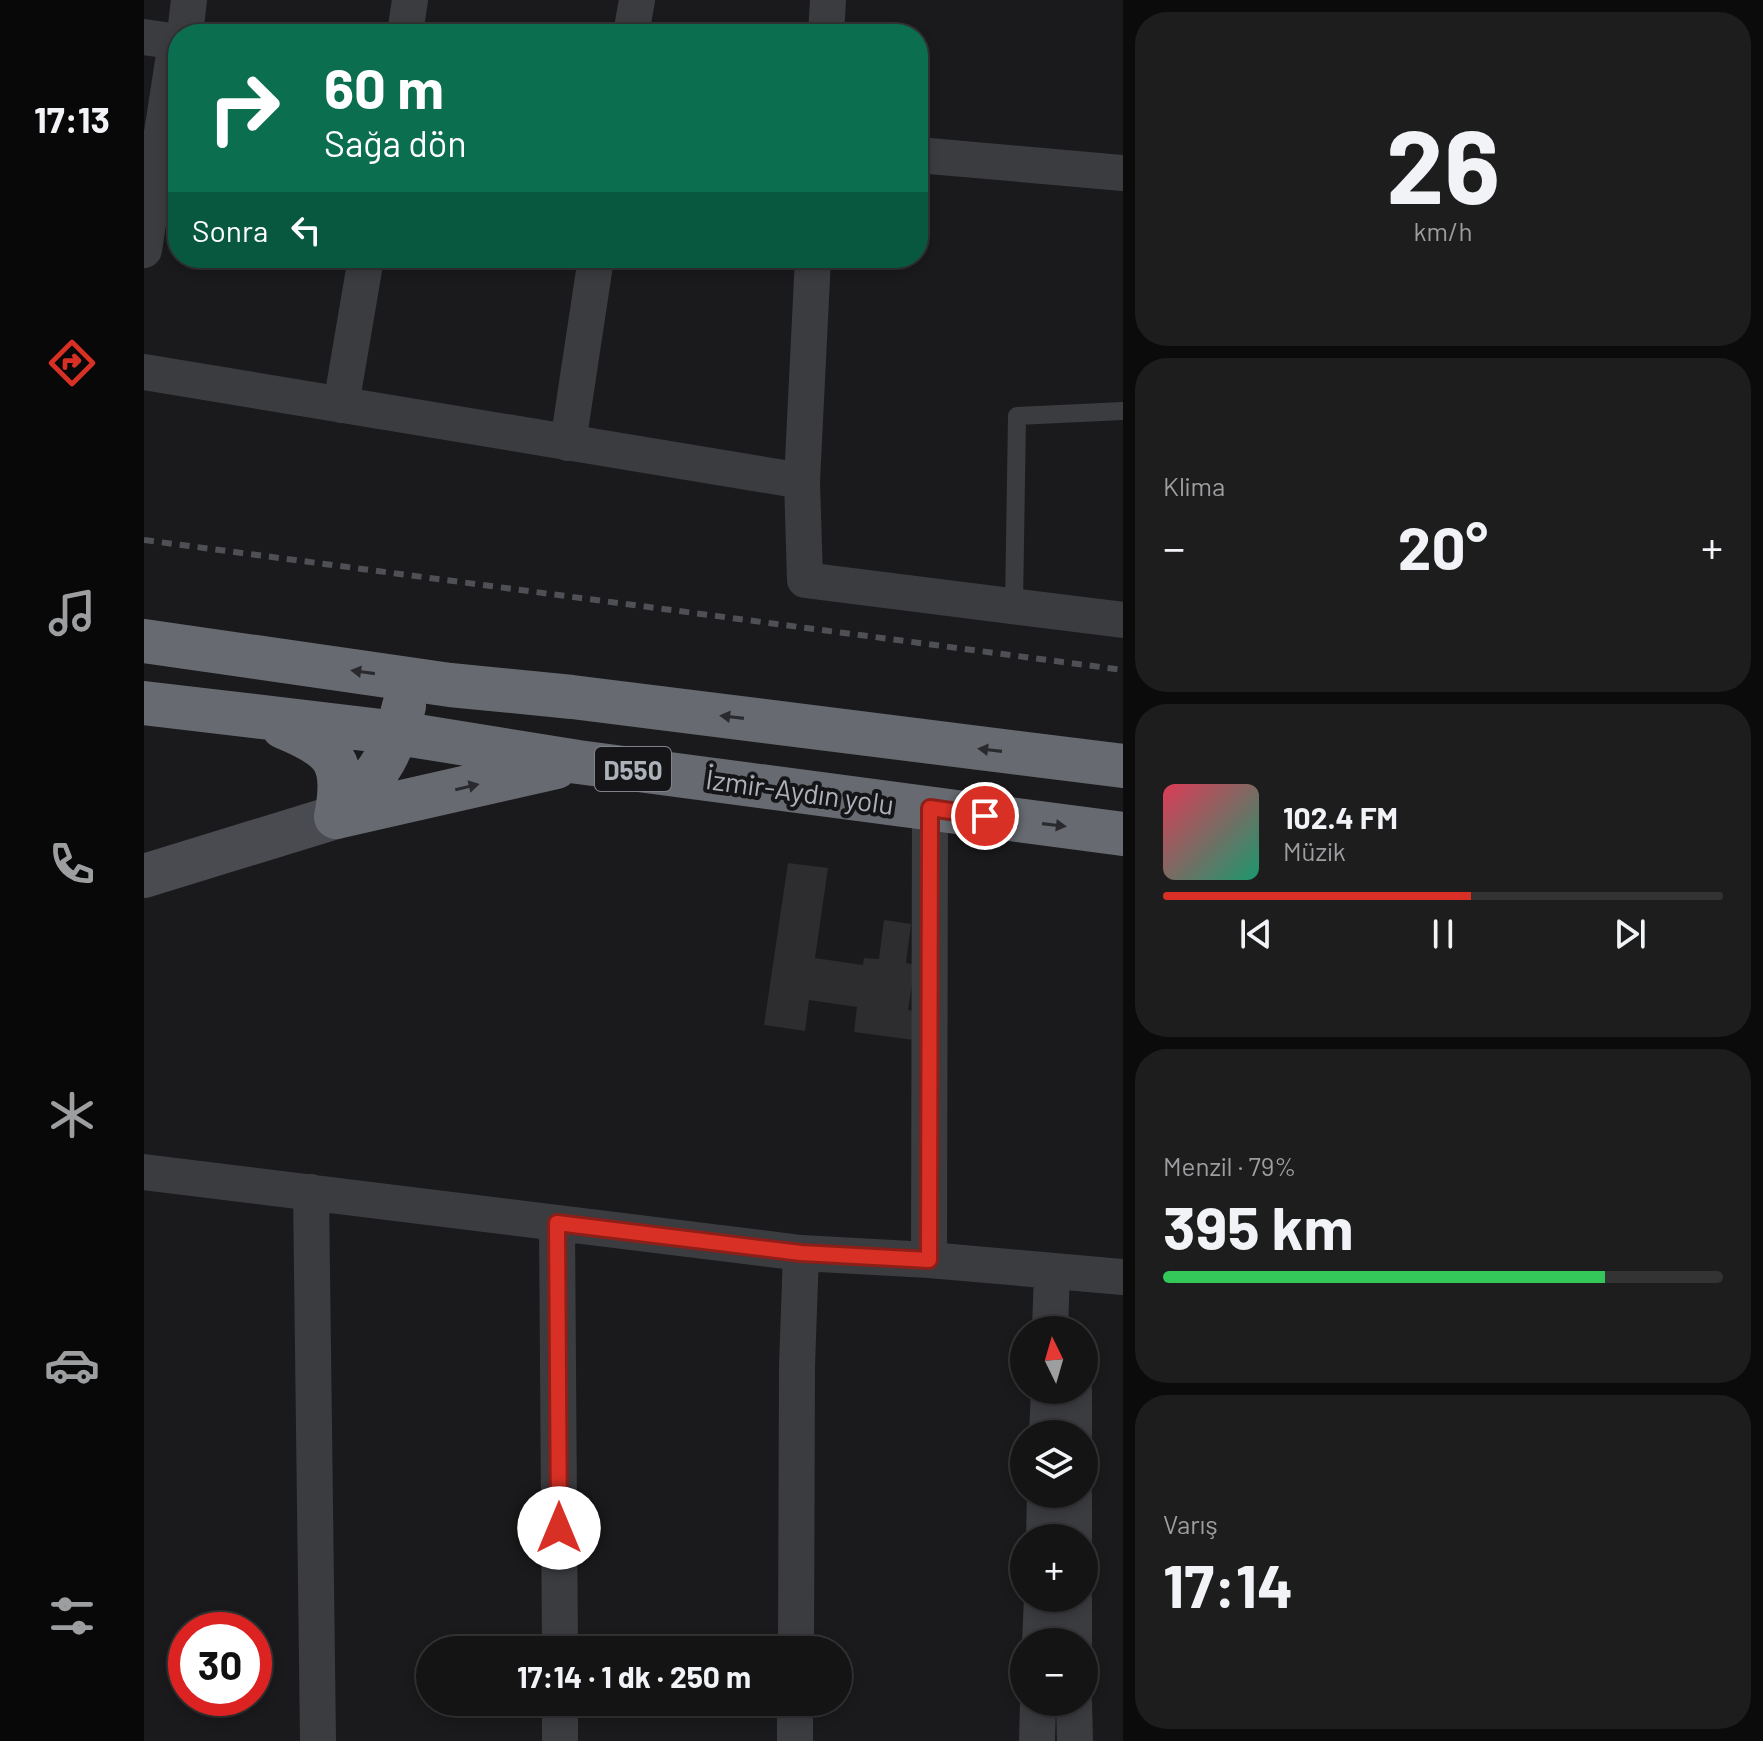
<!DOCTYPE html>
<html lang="tr">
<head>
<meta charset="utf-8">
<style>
	body { margin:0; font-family:Barlow,sans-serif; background:#1d1d1e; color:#f1f3f6; height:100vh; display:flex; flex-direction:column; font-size:30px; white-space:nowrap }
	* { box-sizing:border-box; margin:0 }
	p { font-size:26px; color:#9d9ea0 }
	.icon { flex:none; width:44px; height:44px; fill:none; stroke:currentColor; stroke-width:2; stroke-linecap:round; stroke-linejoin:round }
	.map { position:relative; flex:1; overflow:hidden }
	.panel { display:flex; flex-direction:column; gap:12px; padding:12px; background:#0b0b0c; width:640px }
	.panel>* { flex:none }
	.hud { position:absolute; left:24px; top:24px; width:760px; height:244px; border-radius:32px; box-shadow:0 4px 12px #0003,0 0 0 2px #333334; background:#0b6e4f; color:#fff; overflow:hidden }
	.needle { width:52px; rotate:355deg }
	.fabs { position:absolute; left:866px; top:1316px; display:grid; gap:16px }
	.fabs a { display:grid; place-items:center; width:88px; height:88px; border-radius:50%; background:#141415; box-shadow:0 4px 12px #0003,0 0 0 2px #333334; font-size:40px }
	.speed { position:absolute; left:24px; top:1612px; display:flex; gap:16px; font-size:40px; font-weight:700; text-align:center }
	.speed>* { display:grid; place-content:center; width:104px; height:104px; border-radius:50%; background:#141415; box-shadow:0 4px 12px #0003,0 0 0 2px #333334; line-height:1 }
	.speed .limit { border:12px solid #d22; background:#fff; color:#111 }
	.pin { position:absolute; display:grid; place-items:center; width:68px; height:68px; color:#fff; margin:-34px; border:4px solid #fff; border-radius:50%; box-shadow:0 2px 8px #0007 }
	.me { position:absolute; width:88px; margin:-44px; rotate:0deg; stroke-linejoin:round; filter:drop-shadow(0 0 6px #0008) }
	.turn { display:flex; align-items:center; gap:28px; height:168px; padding:0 24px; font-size:36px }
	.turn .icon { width:104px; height:104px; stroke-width:2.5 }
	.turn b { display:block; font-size:56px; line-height:68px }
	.then { display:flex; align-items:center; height:76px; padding:0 24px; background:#0003; gap:16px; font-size:30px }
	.big { font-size:60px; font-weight:700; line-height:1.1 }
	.panel .tile { flex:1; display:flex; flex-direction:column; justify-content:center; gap:12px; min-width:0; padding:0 28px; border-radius:32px; background:#1d1d1e }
	.panel .dial { align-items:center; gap:0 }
	.dial b { font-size:104px; line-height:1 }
	.song { display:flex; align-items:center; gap:24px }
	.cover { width:96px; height:96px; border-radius:12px; background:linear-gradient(135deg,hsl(350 70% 55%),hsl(160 70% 35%)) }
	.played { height:8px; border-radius:4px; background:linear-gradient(90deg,#d93025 55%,#333334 55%) }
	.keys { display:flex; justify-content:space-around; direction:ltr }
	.heat { display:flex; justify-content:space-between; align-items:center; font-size:44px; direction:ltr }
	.charge { height:12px; border-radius:6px; background:linear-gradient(90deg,#34c759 79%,#333334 0) }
	.trip { position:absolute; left:272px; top:1636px; width:436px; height:80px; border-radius:40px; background:#141415; box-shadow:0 4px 12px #0003,0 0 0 2px #333334; font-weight:700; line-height:80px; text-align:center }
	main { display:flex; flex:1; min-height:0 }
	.tab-bar { display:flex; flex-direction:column; width:144px; justify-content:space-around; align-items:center; background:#080808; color:#9d9ea0 }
	.tab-bar .icon { width:56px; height:56px }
	.tab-bar .selected { color:#d93025 }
	.tab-bar b { font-size:36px; color:#f1f3f6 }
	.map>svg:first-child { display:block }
	.building { fill:#2d2d30 }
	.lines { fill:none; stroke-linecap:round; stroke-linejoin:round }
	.lane { stroke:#3b3c40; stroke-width:18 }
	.street { stroke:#3b3c40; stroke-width:36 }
	.secondary { stroke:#494b50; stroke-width:44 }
	.highway { stroke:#676b71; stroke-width:44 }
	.rail { stroke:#4e5055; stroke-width:6; stroke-dasharray:10 8; stroke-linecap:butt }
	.oneway { fill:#2a2a2e }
	.route-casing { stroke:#8d1f18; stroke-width:20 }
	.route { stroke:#d93025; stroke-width:14 }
	.labels { text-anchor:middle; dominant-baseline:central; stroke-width:8; stroke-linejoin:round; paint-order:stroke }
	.shield { fill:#151517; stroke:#7f8389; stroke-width:2 }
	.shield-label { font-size:26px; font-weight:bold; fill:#adb2ba }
	.street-label { font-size:28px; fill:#adb2ba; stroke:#151517 }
</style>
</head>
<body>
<main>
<nav class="tab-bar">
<b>17:13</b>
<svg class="icon selected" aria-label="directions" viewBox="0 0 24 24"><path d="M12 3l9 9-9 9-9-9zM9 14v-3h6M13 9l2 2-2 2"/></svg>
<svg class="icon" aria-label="music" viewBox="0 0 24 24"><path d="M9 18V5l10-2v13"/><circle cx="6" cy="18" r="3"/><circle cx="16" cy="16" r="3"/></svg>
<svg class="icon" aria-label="phone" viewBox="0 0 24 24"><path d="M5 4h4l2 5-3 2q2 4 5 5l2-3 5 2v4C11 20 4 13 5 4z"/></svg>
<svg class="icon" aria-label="climate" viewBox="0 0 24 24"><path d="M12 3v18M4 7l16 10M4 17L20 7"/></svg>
<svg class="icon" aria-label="car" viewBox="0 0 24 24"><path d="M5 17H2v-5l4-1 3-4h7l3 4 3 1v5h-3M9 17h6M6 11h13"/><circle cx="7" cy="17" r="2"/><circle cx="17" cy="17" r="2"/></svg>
<svg class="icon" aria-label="filters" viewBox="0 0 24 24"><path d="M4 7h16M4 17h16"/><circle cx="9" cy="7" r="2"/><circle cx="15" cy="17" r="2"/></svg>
</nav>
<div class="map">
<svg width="979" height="1741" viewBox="0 0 979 1741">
	<rect width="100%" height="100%" fill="#1a1a1c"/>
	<!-- building -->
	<path class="building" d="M644,863l40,5 -13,90 48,7 1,-7 15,1 5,-39 27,4 -5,39 9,2 -7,45 12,2 1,29 -67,-9 3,-25 -48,-7 -4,31 -41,-6z"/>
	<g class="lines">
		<!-- lane -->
		<path class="lane" d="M870,606l3,-190 106,-5"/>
		<!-- street -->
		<path class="street" d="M41,34l4,-34
			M261,34l5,-34
			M487,34l6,-34
			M682,34l2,-34
			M0,37l34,5
			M774,155l205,18
			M0,250l30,-195 4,-5
			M0,372l658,109 11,-223
			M197,405l25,-147
			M424,443l28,-185
			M658,481l3,99 318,40
			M0,1172l657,81 128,7 194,17
			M167,1192l7,549
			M413,1223l3,427
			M785,1260l1,-452
			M906,1330l2,-59
			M930,1390v44
			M903,1434l2,-44
			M930,1494v44
			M900,1538l1,-44
			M930,1598v44
			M896,1642l2,-44
			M652,1650l1,-284 4,-113
			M416,1702v39
			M930,1702l1,39
			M651,1741v-39
			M893,1741l1,-39"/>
		<!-- secondary -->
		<path class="secondary" d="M0,876l192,-59"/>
		<!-- highway -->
		<path class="highway" d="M0,641l306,44 122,12 551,69
			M0,703l254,30 180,29 545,72
			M139,727c51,21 64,33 53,90
			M192,817l220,-50
			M192,817c39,-39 55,-56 68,-111"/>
		<!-- rail -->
		<path class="rail" d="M0,540l979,130"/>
	</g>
	<!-- one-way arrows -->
	<defs><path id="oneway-solid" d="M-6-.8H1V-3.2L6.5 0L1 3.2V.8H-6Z" transform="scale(2)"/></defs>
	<g class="oneway">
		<use href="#oneway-solid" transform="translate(219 672) rotate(-172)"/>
		<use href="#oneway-solid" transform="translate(588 717) rotate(-173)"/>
		<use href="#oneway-solid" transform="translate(846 750) rotate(-173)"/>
		<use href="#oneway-solid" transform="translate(323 787) rotate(-13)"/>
		<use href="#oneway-solid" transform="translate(910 825) rotate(7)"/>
	</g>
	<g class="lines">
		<!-- route casing -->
		<g class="route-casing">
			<path id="route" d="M415,1528l-2,-305 244,30 128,7 1,-452 55,8"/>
		</g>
		<!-- route -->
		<use href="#route" class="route"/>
	</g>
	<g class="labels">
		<!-- shield labels -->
		<rect class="shield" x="451" y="747" width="76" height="44" rx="6"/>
		<g class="shield-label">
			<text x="489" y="769">D550</text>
		</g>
		<!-- street labels -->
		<g class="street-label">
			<text transform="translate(656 791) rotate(8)">İzmir-Aydın yolu</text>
		</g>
	</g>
</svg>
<div class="fabs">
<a><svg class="needle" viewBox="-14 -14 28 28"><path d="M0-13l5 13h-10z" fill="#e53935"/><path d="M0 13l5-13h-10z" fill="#9d9ea0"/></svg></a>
<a><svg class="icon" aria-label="layers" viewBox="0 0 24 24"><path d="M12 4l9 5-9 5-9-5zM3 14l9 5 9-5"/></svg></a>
<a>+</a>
<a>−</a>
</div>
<div class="speed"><div class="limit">30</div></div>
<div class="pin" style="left:841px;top:816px;background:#d93025"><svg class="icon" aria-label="arrive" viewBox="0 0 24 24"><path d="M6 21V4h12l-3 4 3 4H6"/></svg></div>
<svg class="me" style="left:415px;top:1528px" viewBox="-20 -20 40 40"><circle r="19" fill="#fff"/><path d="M0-13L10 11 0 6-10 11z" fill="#d93025"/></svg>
<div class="trip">17:14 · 1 dk · 250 m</div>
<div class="hud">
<div class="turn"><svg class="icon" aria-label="right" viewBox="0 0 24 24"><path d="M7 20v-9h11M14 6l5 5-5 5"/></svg><div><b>60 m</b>Sağa dön</div></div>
<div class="then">Sonra<svg class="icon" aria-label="left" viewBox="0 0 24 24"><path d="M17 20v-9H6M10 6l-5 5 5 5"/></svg></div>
</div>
</div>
<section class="panel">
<div class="tile dial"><b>26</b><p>km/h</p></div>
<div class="tile"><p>Klima</p>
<div class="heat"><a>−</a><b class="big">20°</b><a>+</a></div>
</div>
<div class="tile">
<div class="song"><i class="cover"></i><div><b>102.4 FM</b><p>Müzik</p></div></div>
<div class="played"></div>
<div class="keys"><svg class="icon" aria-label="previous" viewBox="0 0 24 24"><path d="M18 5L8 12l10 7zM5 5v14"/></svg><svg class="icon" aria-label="pause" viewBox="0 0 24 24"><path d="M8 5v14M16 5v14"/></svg><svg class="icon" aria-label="next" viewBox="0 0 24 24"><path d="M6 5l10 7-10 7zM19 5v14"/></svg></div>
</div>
<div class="tile"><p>Menzil · 79%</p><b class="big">395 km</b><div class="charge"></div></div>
<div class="tile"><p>Varış</p><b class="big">17:14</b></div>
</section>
</main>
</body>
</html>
